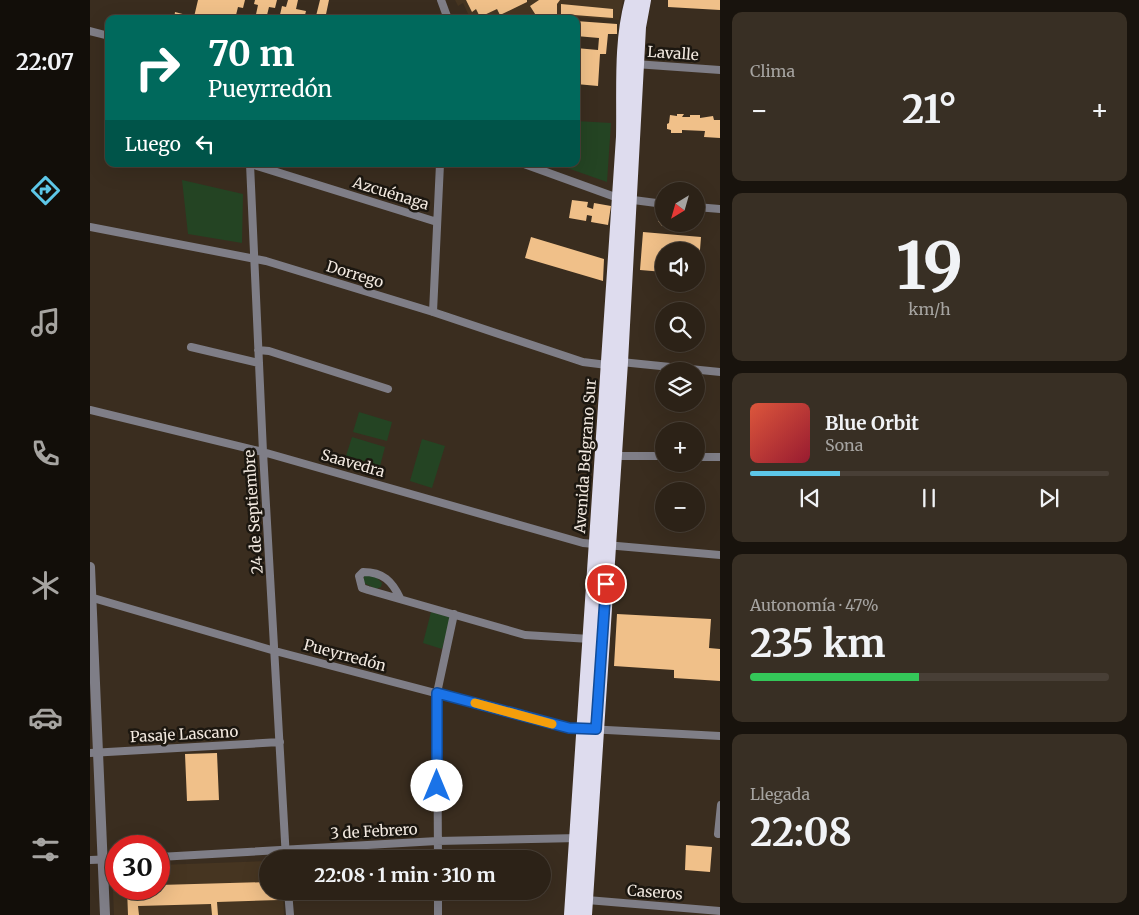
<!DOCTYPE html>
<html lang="es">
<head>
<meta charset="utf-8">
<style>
	body { margin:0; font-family:Merriweather,serif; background:#382f24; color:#f1f3f6; height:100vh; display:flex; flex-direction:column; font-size:19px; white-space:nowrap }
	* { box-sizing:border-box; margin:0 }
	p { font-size:16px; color:#a6a4a1 }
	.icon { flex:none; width:28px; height:28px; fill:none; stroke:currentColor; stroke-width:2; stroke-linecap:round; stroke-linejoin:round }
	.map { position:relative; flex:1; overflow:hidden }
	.details { display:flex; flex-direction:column; gap:12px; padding:12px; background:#18130d; width:419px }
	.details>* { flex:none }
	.hud { position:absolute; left:15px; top:15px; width:475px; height:152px; border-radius:10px; box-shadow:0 5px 20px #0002,0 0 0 1px #483f36; background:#00695c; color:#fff; overflow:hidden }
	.needle { width:32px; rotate:217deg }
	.controls { position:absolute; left:565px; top:182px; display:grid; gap:10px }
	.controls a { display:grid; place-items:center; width:50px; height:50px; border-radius:50%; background:#2c2217; box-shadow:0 5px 20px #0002,0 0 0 1px #483f36; font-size:25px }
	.speed { position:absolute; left:15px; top:835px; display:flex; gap:10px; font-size:25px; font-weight:700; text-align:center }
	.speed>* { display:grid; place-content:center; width:65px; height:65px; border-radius:50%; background:#2c2217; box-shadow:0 5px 20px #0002,0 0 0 1px #483f36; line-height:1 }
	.speed .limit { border:8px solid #d22; background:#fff; color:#111 }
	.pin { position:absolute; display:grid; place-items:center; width:42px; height:42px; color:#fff; margin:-21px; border:2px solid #fff; border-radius:50%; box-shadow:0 1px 5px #0007 }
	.me { position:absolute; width:55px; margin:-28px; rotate:0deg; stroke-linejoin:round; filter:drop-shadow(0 0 4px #0008) }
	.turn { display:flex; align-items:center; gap:18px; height:105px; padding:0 20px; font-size:22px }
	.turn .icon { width:65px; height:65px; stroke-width:2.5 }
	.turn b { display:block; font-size:35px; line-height:42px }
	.then { display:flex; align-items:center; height:48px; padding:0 20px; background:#0003; gap:10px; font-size:19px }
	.big { font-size:38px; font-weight:700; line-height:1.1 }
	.details .widget { flex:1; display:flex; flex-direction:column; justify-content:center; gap:8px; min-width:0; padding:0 18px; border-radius:10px; background:#382f24 }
	.details .dial { align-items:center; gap:0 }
	.dial b { font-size:65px; line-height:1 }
	.song { display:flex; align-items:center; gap:15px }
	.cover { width:60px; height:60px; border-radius:8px; background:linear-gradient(135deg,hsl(10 70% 55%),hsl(350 70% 35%)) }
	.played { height:5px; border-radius:2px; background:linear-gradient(90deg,#5dc7e8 25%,#483f36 25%) }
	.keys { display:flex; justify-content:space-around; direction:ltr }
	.heat { display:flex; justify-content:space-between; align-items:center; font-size:28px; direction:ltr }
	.charge { height:8px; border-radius:4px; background:linear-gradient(90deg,#34c759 47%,#483f36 0) }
	.trip { position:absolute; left:169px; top:850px; width:292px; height:50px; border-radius:25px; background:#2c2217; box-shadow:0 5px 20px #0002,0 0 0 1px #483f36; font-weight:700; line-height:50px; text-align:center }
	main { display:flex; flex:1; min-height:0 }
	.tabs { display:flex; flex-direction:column; width:90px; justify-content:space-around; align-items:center; background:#120e09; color:#a6a4a1 }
	.tabs .icon { width:35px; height:35px }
	.tabs .active { color:#5dc7e8 }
	.tabs b { font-size:22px; color:#f1f3f6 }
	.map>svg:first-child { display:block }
	.built { fill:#463521 }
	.green { fill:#244423 }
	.building { fill:#f0c089 }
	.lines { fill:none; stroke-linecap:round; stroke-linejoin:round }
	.minor { stroke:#7f7e87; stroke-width:8 }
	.tertiary { stroke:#7f7e87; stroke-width:10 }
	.trunk { stroke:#dedcee; stroke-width:14 }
	.route-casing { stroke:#114b97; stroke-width:12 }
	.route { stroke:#1a73e8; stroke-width:9 }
	.slow { stroke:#f59e0b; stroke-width:9 }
	.labels { text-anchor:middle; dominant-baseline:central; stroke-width:5; stroke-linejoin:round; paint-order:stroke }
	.street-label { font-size:15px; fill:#f2e9e0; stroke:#1c1710 }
</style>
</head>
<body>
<main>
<nav class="tabs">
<b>22:07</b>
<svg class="icon active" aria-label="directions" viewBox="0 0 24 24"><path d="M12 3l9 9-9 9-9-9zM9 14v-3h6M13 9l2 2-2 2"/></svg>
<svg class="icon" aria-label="music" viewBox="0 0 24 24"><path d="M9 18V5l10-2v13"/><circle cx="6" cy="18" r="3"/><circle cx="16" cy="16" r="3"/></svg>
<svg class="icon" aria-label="phone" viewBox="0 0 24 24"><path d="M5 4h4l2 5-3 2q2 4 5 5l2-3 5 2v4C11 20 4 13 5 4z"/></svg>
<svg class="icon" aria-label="climate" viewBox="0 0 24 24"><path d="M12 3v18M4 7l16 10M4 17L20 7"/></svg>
<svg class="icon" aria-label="car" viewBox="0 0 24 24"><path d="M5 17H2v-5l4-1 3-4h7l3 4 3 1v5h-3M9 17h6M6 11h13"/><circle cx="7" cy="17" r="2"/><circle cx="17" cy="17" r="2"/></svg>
<svg class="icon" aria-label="filters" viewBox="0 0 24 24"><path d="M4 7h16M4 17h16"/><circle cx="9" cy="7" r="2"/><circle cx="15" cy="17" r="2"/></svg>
</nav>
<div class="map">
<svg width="631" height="915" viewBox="0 0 631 915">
	<rect width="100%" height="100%" fill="#3a2d1f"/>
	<!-- built -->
	<path class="built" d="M365,0h168l-4,20 -72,-5 -2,2 -43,-2 -32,3 -7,-15 -5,3z
		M177,861l1,30h15l1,24h-170l-2,-48h4v22h43v-24z"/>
	<!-- green -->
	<path class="green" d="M486,121l35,2 -4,59 -51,-18h20z
		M92,180l61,14 -1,49 -54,-9z
		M269,412l33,10 -5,19 -34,-9z
		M262,437l33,10 -5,19 -34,-10z
		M332,439l23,7 -13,42 -22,-7z
		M275,575l10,1 7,7 -1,4 -5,2 -12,-6 -1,-4z
		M341,612l20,5 -9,32 -19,-6z"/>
	<!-- building -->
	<path class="building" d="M108,0h47l-2,8 -5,-1 -3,12h-61l1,-7 19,5z
		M165,0h22l-2,8 -6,-1 -3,12h-11l3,-14 -4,-1z
		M198,0h10l-2,9 10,2 -2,8h-25l3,-13 4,1z
		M230,0h9l-4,19h-12v-4l3,1z
		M376,0h61v2l-27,13 -3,-6 -17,8 -4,-8 -4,3z
		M449,0h21l-3,4v10l-20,3 -7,-11z
		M578,0h53v10l-53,-3z
		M471,4l52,5v9l-52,-4z
		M486,21l41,3v10h-9l-2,20h-6l-2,32 -22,-2v-36l22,2 1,-12 -23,-2z
		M587,114h7l-2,3h8v-2h10v3l13,-2 1,4h7l-1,18 -16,-1 1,-6 -23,-1v3h-11v-3l-4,-1v-5l2,-1 1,-8 7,1z
		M482,200l16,2 -1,5 6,2 1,-6 17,3 -3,19 -17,-3 1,-6 -5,-1 -1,6 -17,-3z
		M570,209h4v15h18v4l-20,-2 -4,-5z
		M553,232l58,5 -3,39 -2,-25h-32v21l-24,-2z
		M441,237l73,22 -1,22 -78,-23z
		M527,614l94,5 -2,29 12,1v32l-47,-3v-8l-60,-4z
		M127,753l2,47 -32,1 -2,-47z
		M596,845l26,2 -2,25 -25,-2z
		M178,882v9h10l1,9 -62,2 1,13h-6l-1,-11 -73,2 1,9h-11l-1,-26h32v-4z"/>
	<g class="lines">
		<!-- minor -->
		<path class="minor" d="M351,0l7,19
			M0,31l19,5
			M545,64l86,6
			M160,164l13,288 23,407
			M161,164l186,58
			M434,164l94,34 46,6
			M606,207l25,2
			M0,227l176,34 167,51 150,50 24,3
			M343,312l7,-148
			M101,347l68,16
			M168,350l11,1 119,38
			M531,362l100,10
			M0,410l173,42 320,91 138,12
			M524,456h50
			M606,457h25
			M0,597l185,54 294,77 152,8
			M310,598c-8,-17 -17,-26 -37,-26l-4,4 3,12 6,2 157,45 65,4
			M0,753l190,-11
			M628,834l3,-29
			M69,857l278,-16 142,-3
			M348,859l-1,-166 17,-79
			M0,860l26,-1
			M198,891l2,24
			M348,891v24
			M497,900l134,11"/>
		<!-- tertiary -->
		<path class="tertiary" d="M0,567l15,348"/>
		<!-- trunk -->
		<path class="trunk" d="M481,915l52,-778c1,-45 -3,-94 9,-137
			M495,915l36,-553 18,-335 5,-27"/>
	</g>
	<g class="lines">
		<!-- route casing -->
		<g class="route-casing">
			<path id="route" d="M347,786v-93l132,35 27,1 10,-145"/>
		</g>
		<!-- route -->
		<use href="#route" class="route"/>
		<!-- slow -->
		<path class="slow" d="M385,703l77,21"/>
	</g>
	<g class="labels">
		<!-- street labels -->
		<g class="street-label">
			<text transform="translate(583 53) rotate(4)">Lavalle</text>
			<text transform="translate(301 193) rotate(17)">Azcuénaga</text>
			<text transform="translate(265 274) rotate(17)">Dorrego</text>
			<text transform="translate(495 456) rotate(-86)">Avenida Belgrano Sur</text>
			<text transform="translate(263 463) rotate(16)">Saavedra</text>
			<text transform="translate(163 512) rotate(-94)">24 de Septiembre</text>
			<text transform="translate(255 655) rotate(15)">Pueyrredón</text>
			<text transform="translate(94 734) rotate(-3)">Pasaje Lascano</text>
			<text transform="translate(284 831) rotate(-3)">3 de Febrero</text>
			<text transform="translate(565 892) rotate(4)">Caseros</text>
		</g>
	</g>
</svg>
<div class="controls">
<a><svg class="needle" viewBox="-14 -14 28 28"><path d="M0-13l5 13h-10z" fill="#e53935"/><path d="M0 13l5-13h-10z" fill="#a6a4a1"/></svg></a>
<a><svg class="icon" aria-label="sound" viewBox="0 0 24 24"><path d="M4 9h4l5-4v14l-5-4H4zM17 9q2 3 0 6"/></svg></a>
<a><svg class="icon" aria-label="search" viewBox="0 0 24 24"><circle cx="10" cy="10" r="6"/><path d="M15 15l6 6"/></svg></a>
<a><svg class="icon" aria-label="layers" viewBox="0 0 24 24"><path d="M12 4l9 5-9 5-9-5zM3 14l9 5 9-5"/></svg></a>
<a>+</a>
<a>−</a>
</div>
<div class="speed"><div class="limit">30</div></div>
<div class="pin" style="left:516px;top:584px;background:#d93025"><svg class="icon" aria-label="arrive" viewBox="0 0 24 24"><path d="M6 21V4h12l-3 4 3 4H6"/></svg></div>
<svg class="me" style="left:347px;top:786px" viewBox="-20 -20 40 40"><circle r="19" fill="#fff"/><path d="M0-13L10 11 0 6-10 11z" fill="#1a73e8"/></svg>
<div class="trip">22:08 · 1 min · 310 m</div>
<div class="hud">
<div class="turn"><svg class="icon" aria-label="right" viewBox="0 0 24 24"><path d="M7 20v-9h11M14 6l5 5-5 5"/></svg><div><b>70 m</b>Pueyrredón</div></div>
<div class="then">Luego<svg class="icon" aria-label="left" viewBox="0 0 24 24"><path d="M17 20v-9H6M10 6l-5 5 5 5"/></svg></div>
</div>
</div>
<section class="details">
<div class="widget"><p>Clima</p>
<div class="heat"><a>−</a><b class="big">21°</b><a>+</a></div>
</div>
<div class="widget dial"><b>19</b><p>km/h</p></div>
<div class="widget">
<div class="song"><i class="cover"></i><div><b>Blue Orbit</b><p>Sona</p></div></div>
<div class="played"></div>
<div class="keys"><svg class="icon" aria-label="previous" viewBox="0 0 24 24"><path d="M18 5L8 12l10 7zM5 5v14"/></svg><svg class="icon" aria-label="pause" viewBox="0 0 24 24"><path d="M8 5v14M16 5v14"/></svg><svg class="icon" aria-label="next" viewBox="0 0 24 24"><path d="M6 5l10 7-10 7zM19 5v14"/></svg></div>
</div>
<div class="widget"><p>Autonomía · 47%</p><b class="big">235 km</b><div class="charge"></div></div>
<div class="widget"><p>Llegada</p><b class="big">22:08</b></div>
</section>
</main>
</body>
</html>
